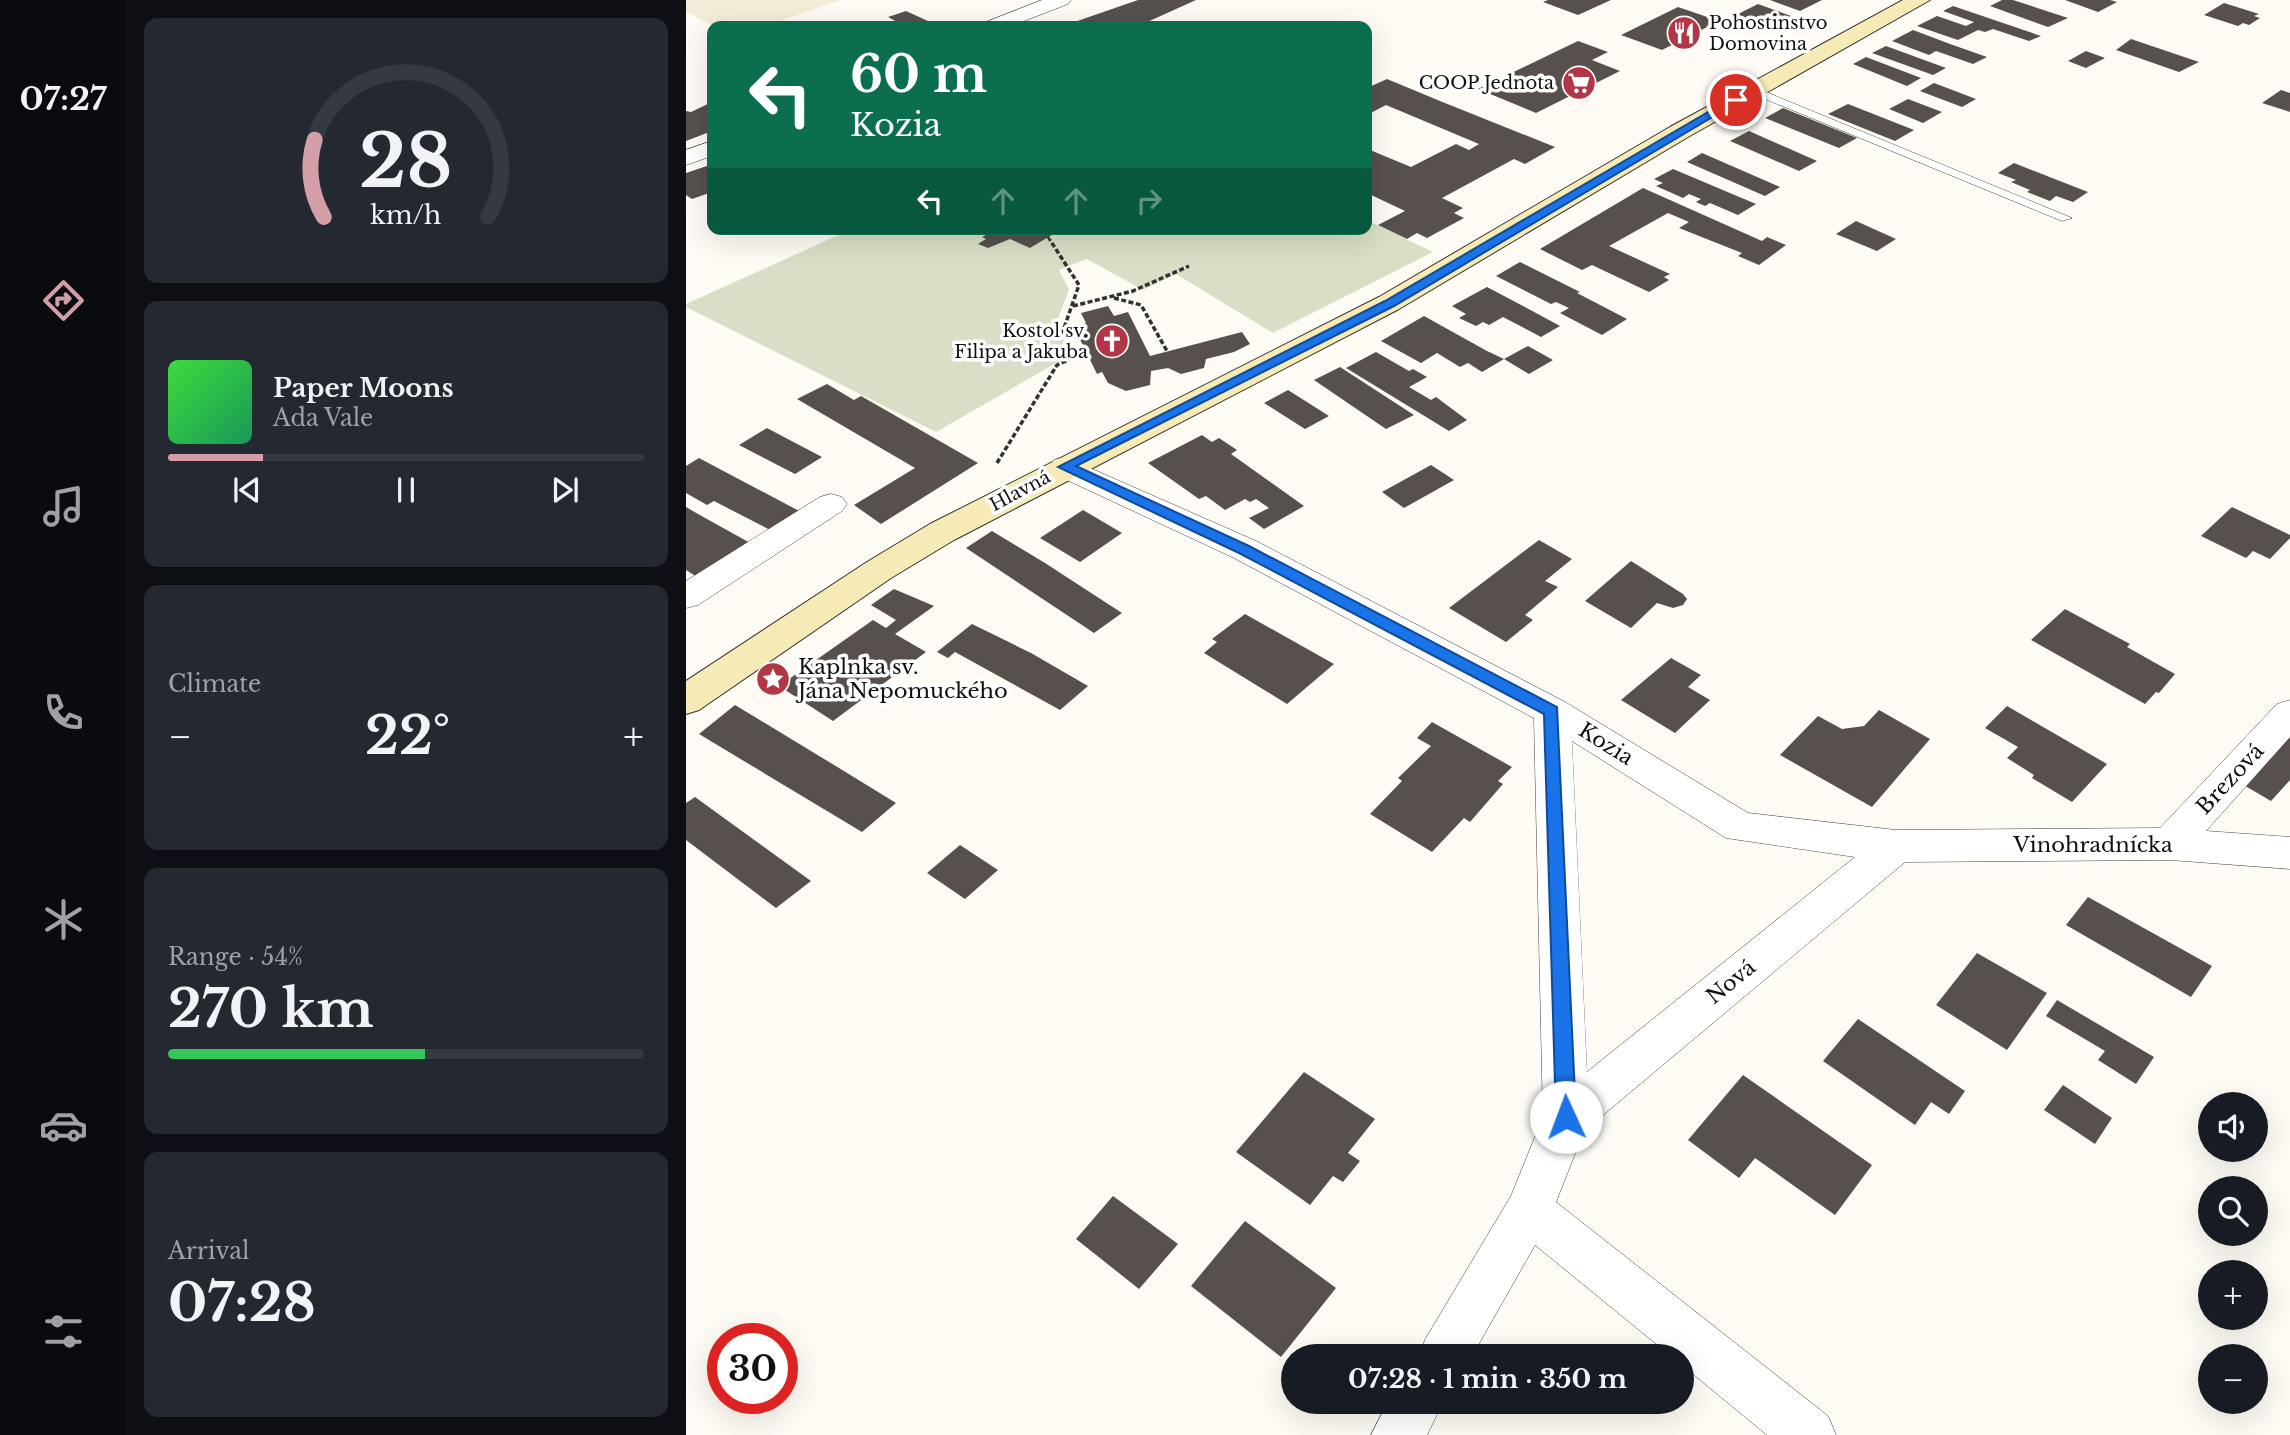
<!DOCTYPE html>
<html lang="en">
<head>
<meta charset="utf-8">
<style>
	body { margin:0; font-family:"Libre Baskerville",serif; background:#242831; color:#f1f3f6; height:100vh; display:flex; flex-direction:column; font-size:26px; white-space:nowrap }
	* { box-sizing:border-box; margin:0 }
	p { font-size:23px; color:#9ea1a6 }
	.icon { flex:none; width:38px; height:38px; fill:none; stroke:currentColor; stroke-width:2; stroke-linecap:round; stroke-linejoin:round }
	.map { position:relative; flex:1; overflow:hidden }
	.side { display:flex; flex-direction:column; gap:18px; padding:18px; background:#0d0f14; width:560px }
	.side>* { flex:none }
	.hud { position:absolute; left:21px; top:21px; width:665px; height:214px; border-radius:14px; box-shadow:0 7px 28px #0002; background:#0b6e4f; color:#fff; overflow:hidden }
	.fabs { position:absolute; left:1512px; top:1092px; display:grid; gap:14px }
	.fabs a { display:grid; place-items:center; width:70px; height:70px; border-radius:50%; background:#171b24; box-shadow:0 7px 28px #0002; font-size:35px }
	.speed { position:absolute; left:21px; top:1323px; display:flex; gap:14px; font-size:35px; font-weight:700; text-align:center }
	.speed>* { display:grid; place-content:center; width:91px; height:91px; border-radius:50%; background:#171b24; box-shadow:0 7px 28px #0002; line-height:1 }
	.speed .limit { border:10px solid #d22; background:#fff; color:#111 }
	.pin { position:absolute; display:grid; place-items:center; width:60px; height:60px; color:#fff; margin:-30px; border:4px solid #fff; border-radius:50%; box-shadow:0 2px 7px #0007 }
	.me { position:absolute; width:77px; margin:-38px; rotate:358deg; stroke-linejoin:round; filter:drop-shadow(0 0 5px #0008) }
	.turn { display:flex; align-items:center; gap:24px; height:147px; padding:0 28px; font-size:32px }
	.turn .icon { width:91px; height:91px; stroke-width:2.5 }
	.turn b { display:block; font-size:49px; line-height:60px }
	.lanes { display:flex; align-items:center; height:66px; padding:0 28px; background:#0003; justify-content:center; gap:35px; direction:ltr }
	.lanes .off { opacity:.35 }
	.big { font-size:52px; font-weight:700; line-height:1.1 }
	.side .card { flex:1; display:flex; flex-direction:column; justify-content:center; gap:10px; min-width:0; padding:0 24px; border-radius:14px; background:#242831 }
	.side .dial { align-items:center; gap:0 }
	.dial svg { height:182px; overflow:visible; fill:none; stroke:#363941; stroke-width:7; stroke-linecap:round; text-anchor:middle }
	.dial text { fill:#f1f3f6; stroke:none }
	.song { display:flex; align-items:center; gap:21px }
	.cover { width:84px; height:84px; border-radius:10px; background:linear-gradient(135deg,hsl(120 70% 55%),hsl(150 70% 35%)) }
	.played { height:7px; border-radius:4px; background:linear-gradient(90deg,#d49ea7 20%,#363941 20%) }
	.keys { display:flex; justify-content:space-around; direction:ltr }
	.heat { display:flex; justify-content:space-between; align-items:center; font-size:38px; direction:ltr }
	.charge { height:10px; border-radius:5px; background:linear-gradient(90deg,#34c759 54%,#363941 0) }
	.trip { position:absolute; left:595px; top:1344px; width:413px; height:70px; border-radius:35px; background:#171b24; box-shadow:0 7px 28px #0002; font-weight:700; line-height:70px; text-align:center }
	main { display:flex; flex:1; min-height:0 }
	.dock { display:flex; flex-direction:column; width:126px; justify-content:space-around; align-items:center; background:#090b0e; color:#9ea1a6 }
	.dock .icon { width:49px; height:49px }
	.dock .selected { color:#d49ea7 }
	.dock b { font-size:32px; color:#f1f3f6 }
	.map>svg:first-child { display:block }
	.farmland { fill:#f2edd6 }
	.cemetery { fill:#d9dfc6 }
	.building { fill:#57504d }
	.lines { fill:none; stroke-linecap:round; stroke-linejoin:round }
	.service-casing { stroke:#434343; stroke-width:1 }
	.minor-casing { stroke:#434343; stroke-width:1 }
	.secondary-casing { stroke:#323232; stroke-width:2 }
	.path-far1 { stroke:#323232; stroke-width:2.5; stroke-dasharray:4.5 2; stroke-linecap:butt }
	.path { stroke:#323232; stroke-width:3.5; stroke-dasharray:5 2.5; stroke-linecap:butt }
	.service { fill:#fff; fill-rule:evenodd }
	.minor { fill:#fff; fill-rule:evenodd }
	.secondary { fill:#f6eab6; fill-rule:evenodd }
	.route { fill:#1a73e8; stroke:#114b97; stroke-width:2 }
	.labels { text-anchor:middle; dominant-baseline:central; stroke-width:7; stroke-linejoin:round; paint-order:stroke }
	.far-poi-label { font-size:18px; fill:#101010; stroke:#fff; text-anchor:end }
	.far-street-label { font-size:18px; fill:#101010; stroke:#fff }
	.poi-label { font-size:21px; fill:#101010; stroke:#fff; text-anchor:start }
	.street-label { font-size:21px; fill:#101010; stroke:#fff }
</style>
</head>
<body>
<main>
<nav class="dock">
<b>07:27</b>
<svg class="icon selected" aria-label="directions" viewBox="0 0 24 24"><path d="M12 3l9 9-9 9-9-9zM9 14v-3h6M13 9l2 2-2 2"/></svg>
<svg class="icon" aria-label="music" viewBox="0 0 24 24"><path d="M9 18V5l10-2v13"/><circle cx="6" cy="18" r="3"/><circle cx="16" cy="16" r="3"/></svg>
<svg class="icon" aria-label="phone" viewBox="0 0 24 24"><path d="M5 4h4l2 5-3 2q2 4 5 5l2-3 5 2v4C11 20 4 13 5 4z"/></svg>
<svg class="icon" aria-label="climate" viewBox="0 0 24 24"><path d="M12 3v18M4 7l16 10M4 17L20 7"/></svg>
<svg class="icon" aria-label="car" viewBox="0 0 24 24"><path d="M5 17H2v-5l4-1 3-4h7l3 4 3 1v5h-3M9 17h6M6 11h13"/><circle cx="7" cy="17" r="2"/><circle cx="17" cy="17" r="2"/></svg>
<svg class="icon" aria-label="filters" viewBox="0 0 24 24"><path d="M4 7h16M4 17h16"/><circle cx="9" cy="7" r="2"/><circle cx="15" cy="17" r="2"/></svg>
</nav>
<section class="side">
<div class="card dial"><svg viewBox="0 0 100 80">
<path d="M14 69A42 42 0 1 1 86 69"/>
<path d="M14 69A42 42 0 0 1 10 35" stroke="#d49ea7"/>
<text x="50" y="56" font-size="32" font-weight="700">28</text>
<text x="50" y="72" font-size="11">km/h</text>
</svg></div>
<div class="card">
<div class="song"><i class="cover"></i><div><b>Paper Moons</b><p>Ada Vale</p></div></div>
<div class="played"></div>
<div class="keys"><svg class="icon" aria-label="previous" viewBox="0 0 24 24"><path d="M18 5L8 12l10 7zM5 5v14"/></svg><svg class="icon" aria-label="pause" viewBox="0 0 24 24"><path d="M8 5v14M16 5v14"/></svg><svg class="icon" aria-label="next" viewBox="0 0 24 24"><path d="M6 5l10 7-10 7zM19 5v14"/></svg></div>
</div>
<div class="card"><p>Climate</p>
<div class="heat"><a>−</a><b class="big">22°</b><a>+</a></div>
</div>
<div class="card"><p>Range · 54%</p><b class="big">270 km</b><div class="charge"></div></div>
<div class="card"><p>Arrival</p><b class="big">07:28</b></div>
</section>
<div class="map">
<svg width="1604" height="1435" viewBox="0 0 1604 1435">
	<rect width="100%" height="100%" fill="#fefbf4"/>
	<!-- farmland -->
	<path class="farmland" d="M0,0h155l-76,26h-51l-28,-14z"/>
	<!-- cemetery -->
	<path class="cemetery" d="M681,220l66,32 -160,81 -97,-59 -33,16 -56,-31 -28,11 10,19 -11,30 12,36 -134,77 -250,-125v-3l166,-75h515z"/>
	<!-- building -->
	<path class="building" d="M452,0h58l-51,23 -15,3h-67z
		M862,0h63l-33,15 -35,-13z
		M1084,0h52l-22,11z
		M1316,0h11l55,18 -20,9 -58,-21z
		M1379,0h45l7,2 -19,10z
		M1538,3l35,11 -5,2 6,2 -11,7 -6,-2 -5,3 -34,-11z
		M1072,4l33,12 -28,13 -37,-9z
		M1267,6l88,30 -12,5 -36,-12 -8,3 -7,-2 -20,10 -41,-14 20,-10 29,10 8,-4 -31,-11z
		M992,7l41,14 -57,29 -41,-15z
		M220,11l33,15h-48l8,-3 -11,-6z
		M1227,30l37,14 37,13 -14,7 -37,-13 -7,4 -37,-14z
		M1445,39l68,23 -20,10 -63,-22z
		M892,41l30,11 -16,8 28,11 -84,42 -58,-24z
		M1200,46l60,22 -13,7 -61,-22z
		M1400,51l19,7 -19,10 -18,-7z
		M1180,57l55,21 -14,8 -54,-22z
		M701,79l53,22 115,46 -30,17 -11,-5 -72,39 21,10 -9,5 10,5 -37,20 -10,-5 -10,6 -29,-14 27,-14 -38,-18v-41l3,-2 41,17 45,-23 13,6 10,-6 -93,-39 -19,10v-27z
		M1248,83l42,16 -14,8 -42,-16z
		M1595,90l9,3v19l-28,-9z
		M1222,99l34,13 -19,11 -34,-14z
		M26,102v19l-4,2 4,2v6l-26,10v-30l5,1z
		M1162,104l66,26 -19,11 -67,-27z
		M1097,108l74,30 -18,10 -74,-30z
		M1063,131l68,30 -18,10 -69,-30z
		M1016,153l78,34 -15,9 -78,-34z
		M1328,163l38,15 36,14 -15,10 -17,-6 -6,5 -23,-9 3,-2 -19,-8 5,-2 -18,-7z
		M24,165l2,1v26l-20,7 -6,-4v-22z
		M987,169l83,35 -18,11 -28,-12 -5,3 -9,-4 5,-3 -12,-5 -6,4 -27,-12 7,-3 -9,-4z
		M957,188l119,53 5,-4 19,8 -27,20 -21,-9 4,-3 -63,-25 10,-6 -21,-9 -59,33 61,28 -6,3 5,3 -20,12 -57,-27 -10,5 -42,-21z
		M1170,221l40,18 -19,12 -41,-17z
		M296,229h80l-32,19 -20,-9 -22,9 -10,-4 8,-5 -4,-2 6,-3 -8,-3z
		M834,262l60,30 -3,1 50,26 -25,16 -42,-22 9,-5 -13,-6 -5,2 -55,-28z
		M801,287l36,19 37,20 -19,11 -38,-20 -14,8 -6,-3 -7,4 -17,-8 7,-4 -14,-8z
		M422,306l6,10 14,-4 22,44 92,-24 8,12 -16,8 -28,7 -2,9 -23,6 -13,-6 -17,3 -1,14 -24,6 -18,-8 -6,-11 -5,2 -23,-47 12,-4 -5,-10z
		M738,316l63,35 17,8 -22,13 -14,-9 -8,4 -23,-14 -16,10 -40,-22z
		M842,346l25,14 -24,14 -25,-15z
		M690,352l33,19 4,-2 14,8 -18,10 22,13 5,-3 31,23 -18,11 -103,-63z
		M654,367l74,48 -28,14 -72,-49z
		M141,384l27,16 7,-4 117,67 -97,61 -27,-19 61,-37 -118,-69z
		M602,390l41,26 -24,13 -41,-26z
		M81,428l17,9 38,20 -27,17 -56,-29z
		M516,435l10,7 7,-4 18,12 -6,4 73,52 -40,23 -15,-11 20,-10 -13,-9 -6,3 -5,-3 -20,11 -19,-14 -7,3 -51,-36z
		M13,458l102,54 -29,19 -58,-30 -7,4 -21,-12v-27z
		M745,465l23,15 -50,28 -22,-16z
		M0,507l12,7 54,30 -52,35 -14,-9z
		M1546,507l58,28v3l-20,21 -17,-8 -7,7 -45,-22z
		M397,510l39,23 -42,29 -40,-24z
		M306,531l53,32 77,50 -28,20 -128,-85z
		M853,540l33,19 -27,22 13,6 -33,28 8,5 -27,22 -57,-34z
		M945,561l52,33 4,5 -4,6 -10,3 -16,-5 -26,25 -46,-27z
		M208,589l40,17 -39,28 31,18 -93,69 -54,-35 94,-66 13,8 10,-8 -25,-15z
		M1379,609l65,35 -3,3 48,27 -16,19 -3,-1 -11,12 -114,-64z
		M559,614l89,50 -47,40 -83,-51 13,-11 -5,-3z
		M286,624l59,29 57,33 -28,24 -105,-58 -7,6 -11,-6z
		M985,658l30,17 -13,12 22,13 -35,33 -54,-33z
		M49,705l104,63 57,35 -34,29 -163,-98z
		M1321,706l100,58 -35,38 -40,-24 2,-3 -27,-17 11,-11 -33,-19z
		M1193,710l51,29 -58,68 -92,-52 38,-39 24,13 22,-3z
		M1604,721v59l-19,21 -36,-21z
		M746,722l80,45 -14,14 5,3 -33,38 -6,-4 -32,34 -62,-38 32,-33 -4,-3 33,-32 -14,-8z
		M9,797l69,50 47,34 -35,27 -90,-68v-37z
		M274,845l38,25 -33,29 -38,-26z
		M1402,897l124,69 -21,31 -125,-72z
		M1291,953l70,40 -40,57 -71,-45z
		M1371,1000l97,57 -18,27 -38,-24 7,-9 -59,-35z
		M1172,1019l107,72 -16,23 -18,-12 -16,23 -92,-64z
		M618,1072l71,47 -27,34 12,8 -17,21 -10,-6 -23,29 -74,-53z
		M1057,1075l129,90 -37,50 -80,-57 -16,20 -51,-38z
		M1377,1085l49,33 -17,26 -51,-34z
		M427,1196l65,48 -39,45 -63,-50z
		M559,1221l91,67 -55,69 -90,-71z"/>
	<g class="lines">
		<!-- service casing -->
		<g class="service-casing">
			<path id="service" d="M1062,88h8l316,130 -10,3 -314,-129z"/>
		</g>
		<!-- minor casing -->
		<g class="minor-casing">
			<path id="minor" d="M356,0h29l-3,4 -57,22h-28l3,-4z
				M26,141v15l-26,9v-15z
				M379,457l191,84 309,161 183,111 148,17 264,-2 117,-124 13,-4v37l-84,94 84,6v32l-120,-9 -265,2 -321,269 -28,71 272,214 8,19h-69l-85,-70v-9h-11l-136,-111 -63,111h-54l8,-18 85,-142 32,-79 -9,-399 -302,-161 -178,-83 -5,-7 5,-7zM886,741l154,97 129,19 -268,215z
				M145,494l11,3 5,7 -5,7 -144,94 -12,3v-27l134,-84z
				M702,1402h55l-16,33h-56z"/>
		</g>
		<!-- secondary casing -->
		<g class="secondary-casing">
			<path id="secondary" d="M1217,0h27l-242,137 -289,172 -445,231 -63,38 -192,132 -13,4v-33l181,-119 63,-38 449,-227 291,-170z"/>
		</g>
		<!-- path-far1 -->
		<path class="path-far1" d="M362,237l3,5"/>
		<!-- path -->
		<path class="path" d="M428,298l27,7 26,46
			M387,306l60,-15 56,-25
			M311,463l60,-98 16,-7 -10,-27 16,-46 -29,-45"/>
		<!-- service -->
		<use href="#service" class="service"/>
		<!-- minor -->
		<use href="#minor" class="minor"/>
		<!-- secondary -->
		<use href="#secondary" class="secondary"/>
	</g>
	<!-- route -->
	<path class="route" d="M1046,98l9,2 -347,206 -318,160 173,80 308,161 19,410 -3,6 -7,3 -7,-3 -3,-6 -12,-403 -305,-161 -181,-86 327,-166z"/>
	<!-- icons -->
	<defs>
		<g id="restaurant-disc" transform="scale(1.75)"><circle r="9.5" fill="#b13747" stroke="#fff"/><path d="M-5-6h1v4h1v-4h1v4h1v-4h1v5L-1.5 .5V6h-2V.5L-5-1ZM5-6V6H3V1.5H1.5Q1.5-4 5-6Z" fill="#fff"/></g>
		<g id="supermarket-disc" transform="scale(1.75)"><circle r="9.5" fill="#b13747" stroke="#fff"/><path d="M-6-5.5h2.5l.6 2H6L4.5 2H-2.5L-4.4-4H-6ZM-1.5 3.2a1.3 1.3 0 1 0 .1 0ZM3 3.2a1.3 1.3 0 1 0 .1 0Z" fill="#fff"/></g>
		<g id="church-disc" transform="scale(1.75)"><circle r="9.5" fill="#b13747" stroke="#fff"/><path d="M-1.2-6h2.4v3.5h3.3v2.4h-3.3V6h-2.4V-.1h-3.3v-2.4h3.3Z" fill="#fff"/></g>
		<g id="sight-disc" transform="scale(1.75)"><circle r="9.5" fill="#b13747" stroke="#fff"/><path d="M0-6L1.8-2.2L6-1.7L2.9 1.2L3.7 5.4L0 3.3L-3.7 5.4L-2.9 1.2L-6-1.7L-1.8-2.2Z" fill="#fff"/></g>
	</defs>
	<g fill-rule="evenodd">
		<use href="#restaurant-disc" x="998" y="33"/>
		<use href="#supermarket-disc" x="893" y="83"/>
		<use href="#church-disc" x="426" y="341"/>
		<use href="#sight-disc" x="87" y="679"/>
	</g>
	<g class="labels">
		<!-- far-poi labels -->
		<g class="far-poi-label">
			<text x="1023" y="23" text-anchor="start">Pohostinstvo<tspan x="1023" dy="21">Domovina</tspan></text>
			<text x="868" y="83">COOP Jednota</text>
			<text x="402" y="331">Kostol sv.<tspan x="402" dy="21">Filipa a Jakuba</tspan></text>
		</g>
		<!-- far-street labels -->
		<g class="far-street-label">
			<text transform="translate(334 491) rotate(-28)">Hlavná</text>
		</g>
		<!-- poi labels -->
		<g class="poi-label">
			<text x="112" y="667">Kaplnka sv.<tspan x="112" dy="24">Jána Nepomuckého</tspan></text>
		</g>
		<!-- street labels -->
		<g class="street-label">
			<text transform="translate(920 744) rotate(32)">Kozia</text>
			<text transform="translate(1544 779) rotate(-47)">Brezová</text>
			<text x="1407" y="845">Vinohradnícka</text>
			<text transform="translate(1045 982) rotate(-39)">Nová</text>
		</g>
	</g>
</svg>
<div class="fabs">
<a><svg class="icon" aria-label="sound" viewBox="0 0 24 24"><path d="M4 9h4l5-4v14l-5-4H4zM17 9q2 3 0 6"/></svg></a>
<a><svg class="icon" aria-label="search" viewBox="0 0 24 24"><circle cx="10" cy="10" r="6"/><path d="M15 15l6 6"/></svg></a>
<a>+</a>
<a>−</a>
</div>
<div class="speed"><div class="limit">30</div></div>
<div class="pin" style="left:1050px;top:100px;background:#d93025"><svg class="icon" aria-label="arrive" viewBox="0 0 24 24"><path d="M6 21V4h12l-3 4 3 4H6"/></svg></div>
<svg class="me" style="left:880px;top:1117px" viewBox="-20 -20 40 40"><circle r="19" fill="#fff"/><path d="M0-13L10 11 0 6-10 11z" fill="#1a73e8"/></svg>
<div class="trip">07:28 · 1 min · 350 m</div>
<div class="hud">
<div class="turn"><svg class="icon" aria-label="left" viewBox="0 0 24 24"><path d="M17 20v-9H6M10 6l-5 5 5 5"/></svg><div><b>60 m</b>Kozia</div></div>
<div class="lanes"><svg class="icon" aria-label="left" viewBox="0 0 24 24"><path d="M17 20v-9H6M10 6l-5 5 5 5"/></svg><svg class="icon off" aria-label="ahead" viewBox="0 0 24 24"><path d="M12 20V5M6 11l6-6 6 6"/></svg><svg class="icon off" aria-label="ahead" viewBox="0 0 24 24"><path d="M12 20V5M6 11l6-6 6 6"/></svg><svg class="icon off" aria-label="right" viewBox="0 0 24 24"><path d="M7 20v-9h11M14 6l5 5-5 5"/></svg></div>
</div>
</div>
</main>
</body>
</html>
